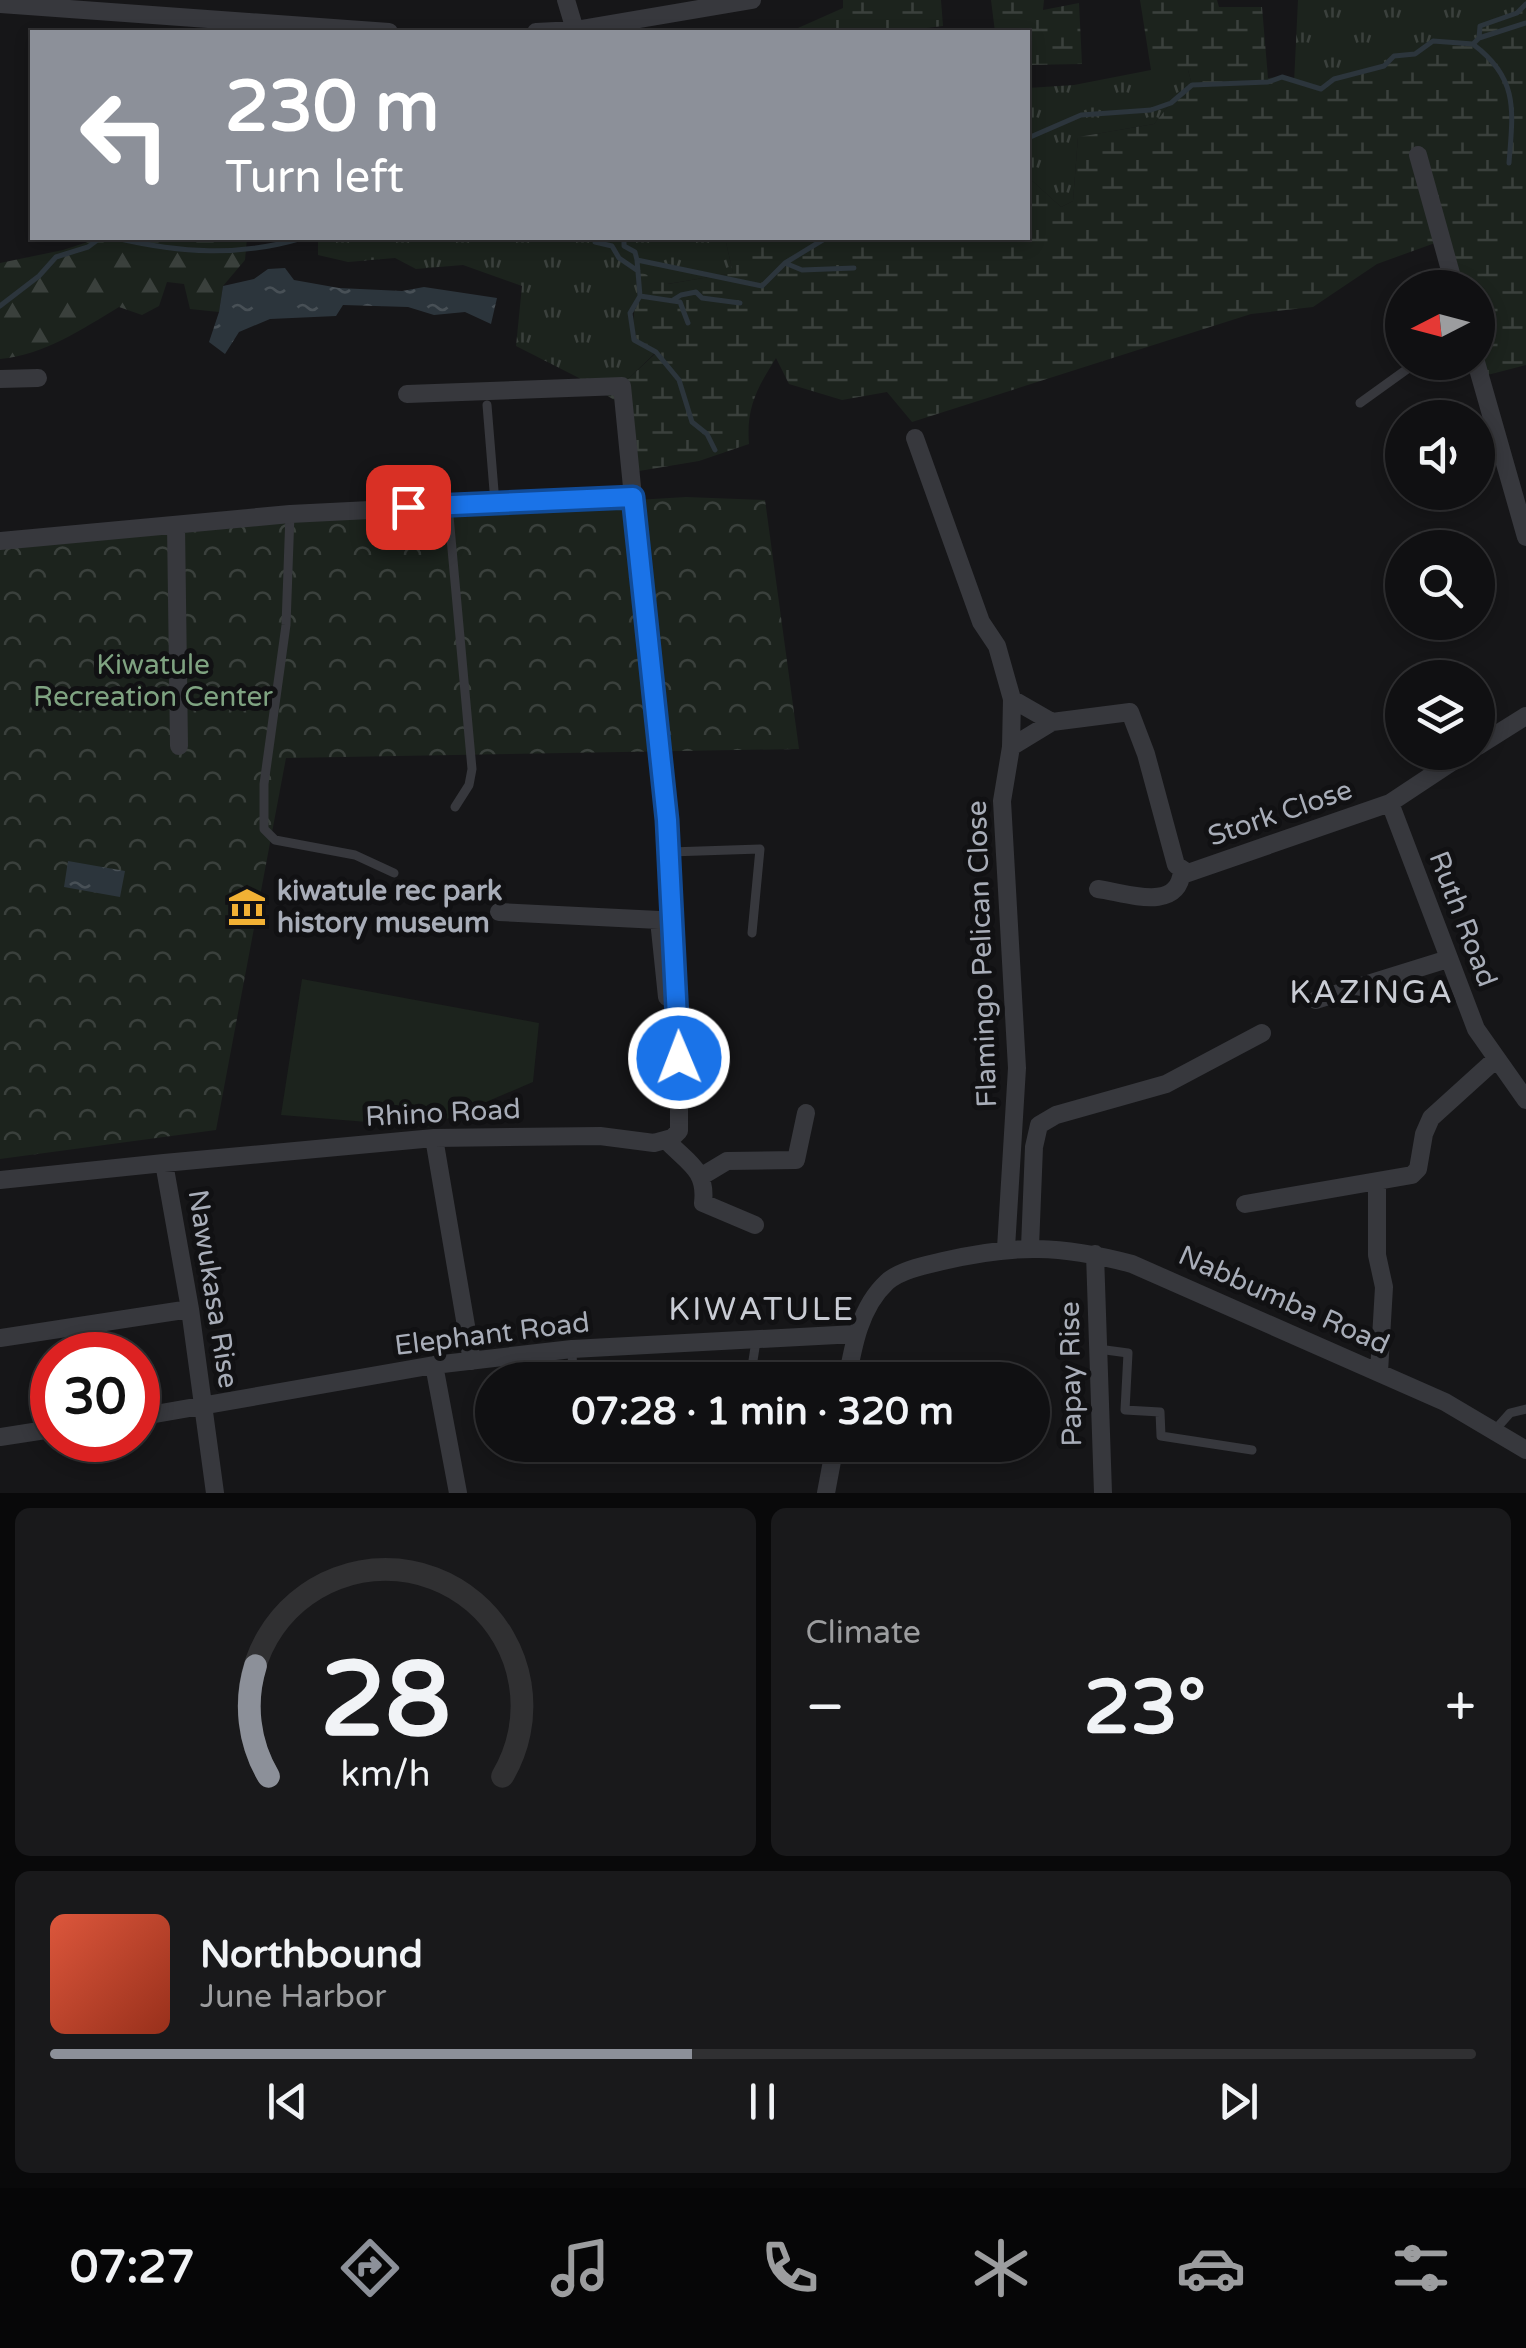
<!DOCTYPE html>
<html lang="en">
<head>
<meta charset="utf-8">
<style>
	body { margin:0; font-family:"Varela Round",sans-serif; background:#19191b; color:#f1f3f6; height:100vh; display:flex; flex-direction:column; font-size:38px; white-space:nowrap }
	* { box-sizing:border-box; margin:0 }
	p { font-size:32px; color:#9c9d9f }
	.icon { flex:none; width:55px; height:55px; fill:none; stroke:currentColor; stroke-width:2; stroke-linecap:round; stroke-linejoin:round }
	.map { position:relative; height:1493px; overflow:hidden }
	.panel { display:flex; flex-direction:column; gap:15px; padding:15px; background:#09090a; flex:1 }
	.panel>* { flex:none }
	.top-card { position:absolute; left:30px; top:30px; width:1000px; height:210px; border-radius:0px; box-shadow:0 5px 15px #0003,0 0 0 2px #303032; background:#8c9099; color:#fff; overflow:hidden }
	.needle { width:65px; rotate:264deg }
	.controls { position:absolute; left:1385px; top:270px; display:grid; gap:20px }
	.controls a { display:grid; place-items:center; width:110px; height:110px; border-radius:50%; background:#101012; box-shadow:0 5px 15px #0003,0 0 0 2px #303032; font-size:50px }
	.speed { position:absolute; left:30px; top:1332px; display:flex; gap:20px; font-size:50px; font-weight:700; text-align:center }
	.speed>* { display:grid; place-content:center; width:130px; height:130px; border-radius:50%; background:#101012; box-shadow:0 5px 15px #0003,0 0 0 2px #303032; line-height:1 }
	.speed .limit { border:15px solid #d22; background:#fff; color:#111 }
	.pin { position:absolute; display:grid; place-items:center; width:85px; height:85px; color:#fff; margin:-42px; border-radius:20px; box-shadow:0 5px 15px #0006 }
	.me { position:absolute; width:110px; margin:-55px; rotate:359deg; stroke-linejoin:round; filter:drop-shadow(0 0 8px #0008) }
	.turn { display:flex; align-items:center; gap:35px; height:210px; padding:0 30px; font-size:45px }
	.turn .icon { width:130px; height:130px; stroke-width:2.5 }
	.turn b { display:block; font-size:70px; line-height:85px }
	.big { font-size:75px; font-weight:800; line-height:1.1 }
	.panel .widget { flex:1; display:flex; flex-direction:column; justify-content:center; gap:15px; min-width:0; padding:0 35px; border-radius:15px; background:#19191b }
	.panel .dial { align-items:center; gap:0 }
	.dial svg { height:260px; overflow:visible; fill:none; stroke:#303032; stroke-width:7; stroke-linecap:round; text-anchor:middle }
	.dial text { fill:#f1f3f6; stroke:none }
	.song { display:flex; align-items:center; gap:30px }
	.cover { width:120px; height:120px; border-radius:15px; background:linear-gradient(135deg,hsl(10 70% 55%),hsl(10 70% 35%)) }
	.played { height:10px; border-radius:5px; background:linear-gradient(90deg,#8c9099 45%,#303032 45%) }
	.keys { display:flex; justify-content:space-around; direction:ltr }
	.heat { display:flex; justify-content:space-between; align-items:center; font-size:55px; direction:ltr }
	.panel .tiles { flex:1; display:grid; gap:15px; grid-template-columns:1fr 1fr }
	.widget:last-child { grid-column:span 2 }
	.trip { position:absolute; left:475px; top:1362px; width:575px; height:100px; border-radius:50px; background:#101012; box-shadow:0 5px 15px #0003,0 0 0 2px #303032; font-weight:800; line-height:100px; text-align:center }
	.tab-bar { display:flex; height:160px; justify-content:space-around; align-items:center; background:#060607; color:#9c9d9f }
	.tab-bar .icon { width:70px; height:70px }
	.tab-bar .selected { color:#8c9099 }
	.tab-bar b { font-size:45px; color:#f1f3f6 }
	.map>svg:first-child { display:block }
	.grass { fill:url(#grass-tufts) }
	.forest { fill:url(#forest-firs) }
	.wetland { fill:url(#wetland-marsh) }
	.park { fill:url(#park-crowns) }
	.garden { fill:#1c231d }
	.water { fill:url(#water-ripples) }
	.lines { fill:none; stroke-linecap:round; stroke-linejoin:round }
	.stream { stroke:#2c353c; stroke-width:5 }
	.service { stroke:#37383d; stroke-width:9 }
	.minor { stroke:#37383d; stroke-width:18 }
	.route-casing { stroke:#114b97; stroke-width:25 }
	.route { stroke:#1a73e8; stroke-width:18 }
	.labels { text-anchor:middle; dominant-baseline:central; stroke-width:10; stroke-linejoin:round; paint-order:stroke }
	.park-label { font-size:28px; fill:#7fa381; stroke:#111113 }
	.street-label { font-size:28px; fill:#a8adb8; stroke:#111113 }
	.poi-label { font-size:28px; font-weight:bold; fill:#a8adb8; stroke:#111113; text-anchor:start }
	.quarter-label { font-size:32px; letter-spacing:2.5px; fill:#c9ccd4; stroke:#111113 }
</style>
</head>
<body>
<div class="map">
<svg width="1526" height="1493" viewBox="0 0 1526 1493">
	<defs>
		<pattern id="grass-tufts" width="24" height="20" patternUnits="userSpaceOnUse" patternTransform="scale(2.5)"><rect width="24" height="20" fill="#1c231d"/><path d="M3 7l-1-3M5 7V3M7 7l1-3M15 17l-1-3M17 17v-4M19 17l1-3" fill="none" stroke="#3a403c"/></pattern>
		<pattern id="forest-firs" width="22" height="20" patternUnits="userSpaceOnUse" patternTransform="scale(2.5)"><rect width="22" height="20" fill="#1c231d"/><path d="M5 1l3.5 6h-7zM16 11l3.5 6h-7z" fill="#3a403c"/></pattern>
		<pattern id="wetland-marsh" width="20" height="14" patternUnits="userSpaceOnUse" patternTransform="scale(2.5)"><rect width="20" height="14" fill="#1c231d"/><path d="M1 5h8M5 5V1M11 12h8M15 12V8" fill="none" stroke="#3a403c"/></pattern>
		<pattern id="park-crowns" width="20" height="18" patternUnits="userSpaceOnUse" patternTransform="scale(2.5)"><rect width="20" height="18" fill="#1c231d"/><path d="M2 6a3 3 0 1 1 6 0M12 15a3 3 0 1 1 6 0" fill="none" stroke="#3a403c"/></pattern>
		<pattern id="water-ripples" width="26" height="14" patternUnits="userSpaceOnUse" patternTransform="scale(2.5)"><rect width="26" height="14" fill="#2c353c"/><path d="M2 4q2-2 4 0t4 0M15 11q2-2 4 0t4 0" fill="none" stroke="#485056"/></pattern>
	</defs>
	<rect width="100%" height="100%" fill="#161618"/>
	<!-- grass -->
	<path class="grass" d="M1298,0h228v4l-9,9 -37,13 -1,12 -6,6 -40,-3 -18,13 -21,2 -10,10 -50,13 -13,10 -27,-6z
		M1151,70h37l4,15 -21,18 -17,21 -76,13 -5,64 -12,6 -33,-30v-89l46,-3z
		M318,238h407l8,35 -66,11 -27,12 -9,22 25,34 -30,29 -47,-3 -63,-32 6,-60 -59,-21 -47,4 -21,-11 -47,4 -30,-7z"/>
	<!-- forest -->
	<path class="forest" d="M100,238h147l-2,22 -22,26 -4,26 -29,-3 -6,-25 -17,-2 -8,24 -17,9 -23,-8c-37,22 -74,48 -119,52v-96l63,-13z"/>
	<!-- wetland -->
	<path class="wetland" d="M843,0h98l2,26 -49,6h-105l54,-24z
		M991,0h53l-1,10 36,-7 3,61 -54,1v-33h-33z
		M1140,0h77l2,7h43l6,71 14,-1 39,12 13,-10 49,-13 11,-10 21,-2 18,-13 40,3 6,-6 1,-12 37,-13 9,-9v361l-50,13 2,-90 -29,-1 -14,-44 -58,21 -64,43 -62,7 -339,108 -25,-30 -45,8 -53,-16 -13,-26c-19,30 -30,50 -27,86l-50,17 -66,11 -14,-69 -40,-25 47,3 30,-28 -22,-13c-4,-27 6,-42 4,-69l30,13 65,-11 -8,-35h303v-61l33,30 12,-6 5,-64 76,-13 17,-21 21,-18 -4,-15h-37z"/>
	<!-- park -->
	<path class="park" d="M686,497l79,3 34,249 -513,9 -70,372 -216,29v-621z"/>
	<!-- garden -->
	<path class="garden" d="M302,979l237,44 -6,59 -105,45 -147,-12z"/>
	<!-- water -->
	<path class="water" d="M285,268l9,12 45,8 63,3 22,-4 73,11 -6,26 -26,-12 -31,3 -26,-8 -65,-2 -7,11 -66,3 -31,13 -14,22 -16,-12 10,-30 4,-26 31,-7 14,-10z
		M68,861l57,10 -5,26 -56,-10z"/>
	<g class="lines">
		<!-- stream -->
		<path class="stream" d="M1479,38l47,-15
			M1474,45c45,34 39,66 35,118
			M1028,138l53,-23 70,-5 20,-7 21,-18 76,-3 14,-5 39,12 13,-10 50,-13 10,-10 21,-2 18,-13 40,3 6,-6 1,-12 37,-13 9,-9
			M116,238c64,15 123,19 186,0
			M624,238v8l11,6 2,8 125,26 23,-23 41,-25
			M595,242l17,4 7,12 19,13
			M637,260l3,36 40,6 8,21
			M785,263l17,7 52,-2
			M640,296l-10,17 4,27 22,12 23,28 13,42 15,12 8,16
			M673,300l8,-5 15,-3 6,6 38,5
			M0,306l39,-30 17,-19 32,-10 12,-9"/>
		<!-- service -->
		<path class="service" d="M1360,403l57,-41
			M487,405l8,98
			M448,505l24,264 -3,16 -14,22
			M290,514l-4,111 -22,159v45l11,11 80,15 39,18
			M670,852l90,-3 -8,84
			M572,1349l1,31
			M1098,1349l30,4 -3,57 35,2 1,24 91,14
			M750,1380l6,-39
			M1494,1431l16,-18 16,-4"/>
		<!-- minor -->
		<path class="minor" d="M566,0l9,30
			M0,4l389,28
			M536,32l39,-2 177,-30
			M1418,155l37,133
			M1476,362l50,175
			M0,379l38,-1
			M407,394l215,-8 11,111
			M915,438l66,184 16,24 15,53 -1,48 -9,54 15,267 -11,180
			M176,525l3,221
			M0,541l290,-27 343,-17 37,355 9,170v109l-7,7 -18,5 -54,-7 -166,2 -270,25 26,146 25,184
			M1012,699l40,23
			M1478,746l48,-30
			M1011,747l41,-25 78,-10 16,42 30,111 12,8 202,-70 77,-51
			M1390,803l86,226 50,71
			M1098,889c29,4 80,24 84,-18
			M499,912l160,8 8,77
			M1316,1000l132,-41
			M434,1138l38,223
			M667,1141c21,22 40,29 36,62l52,22
			M702,1176l25,-15 69,-1 10,-47
			M0,1180l164,-17
			M1377,1183v72l7,32 -5,85
			M1245,1204l167,-29 6,-6 6,-35 7,-16 64,-58
			M1030,1247l4,-100 5,-22 17,-10 110,-31 96,-51
			M1095,1254l8,239
			M0,1338l190,-29
			M434,1365l24,128
			M847,1380c6,-34 13,-73 40,-98 13,-12 39,-17 56,-21 72,-17 118,-16 189,3l313,138 81,48
			M138,1417l296,-52 138,-16 284,-15
			M0,1437l52,-8
			M826,1493l9,-48"/>
	</g>
	<g class="lines">
		<!-- route casing -->
		<g class="route-casing">
			<path id="route" d="M408,507l225,-10 34,323 12,238"/>
		</g>
		<!-- route -->
		<use href="#route" class="route"/>
	</g>
	<!-- icons -->
	<defs>
		<g id="museum-bare" transform="scale(3)"><path d="M0-6L6-3V-2H-6V-3ZM-5-1h2V3h-2ZM-1-1h2V3h-2ZM3-1h2V3H3ZM-6 4H6V6H-6Z" fill="#f2b134" stroke="#111113" stroke-width="2.5" paint-order="stroke"/></g>
	</defs>
	<g fill-rule="evenodd">
		<use href="#museum-bare" x="247" y="907"/>
	</g>
	<g class="labels">
		<!-- park labels -->
		<g class="park-label">
			<text x="153" y="665">Kiwatule<tspan x="153" dy="32">Recreation Center</tspan></text>
		</g>
		<!-- street labels -->
		<g class="street-label">
			<text transform="translate(1280 813) rotate(-19)">Stork Close</text>
			<text transform="translate(1463 919) rotate(69)">Ruth Road</text>
			<text transform="translate(982 954) rotate(-92)">Flamingo Pelican Close</text>
			<text transform="translate(443 1113) rotate(-3)">Rhino Road</text>
			<text transform="translate(213 1289) rotate(81)">Nawukasa Rise</text>
			<text transform="translate(1284 1300) rotate(24)">Nabbumba Road</text>
			<text transform="translate(492 1334) rotate(-7)">Elephant Road</text>
			<text transform="translate(1071 1374) rotate(-91)">Papay Rise</text>
		</g>
		<!-- poi labels -->
		<g class="poi-label">
			<text x="277" y="891">kiwatule rec park<tspan x="277" dy="32">history museum</tspan></text>
		</g>
		<!-- quarter labels -->
		<g class="quarter-label">
			<text x="1372" y="993">KAZINGA</text>
			<text x="762" y="1310">KIWATULE</text>
		</g>
	</g>
</svg>
<div class="controls">
<a><svg class="needle" viewBox="-14 -14 28 28"><path d="M0-13l5 13h-10z" fill="#e53935"/><path d="M0 13l5-13h-10z" fill="#9c9d9f"/></svg></a>
<a><svg class="icon" aria-label="sound" viewBox="0 0 24 24"><path d="M4 9h4l5-4v14l-5-4H4zM17 9q2 3 0 6"/></svg></a>
<a><svg class="icon" aria-label="search" viewBox="0 0 24 24"><circle cx="10" cy="10" r="6"/><path d="M15 15l6 6"/></svg></a>
<a><svg class="icon" aria-label="layers" viewBox="0 0 24 24"><path d="M12 4l9 5-9 5-9-5zM3 14l9 5 9-5"/></svg></a>
</div>
<div class="speed"><div class="limit">30</div></div>
<div class="pin" style="left:408px;top:507px;background:#d93025"><svg class="icon" aria-label="arrive" viewBox="0 0 24 24"><path d="M6 21V4h12l-3 4 3 4H6"/></svg></div>
<svg class="me" style="left:679px;top:1058px" viewBox="-20 -20 40 40"><circle r="17" fill="#1a73e8" stroke="#fff" stroke-width="3"/><path d="M0-11L8 9 0 5-8 9z" fill="#fff"/></svg>
<div class="trip">07:28 · 1 min · 320 m</div>
<div class="top-card">
<div class="turn"><svg class="icon" aria-label="left" viewBox="0 0 24 24"><path d="M17 20v-9H6M10 6l-5 5 5 5"/></svg><div><b>230 m</b>Turn left</div></div>
</div>
</div>
<section class="panel">
<div class="tiles">
<div class="widget dial"><svg viewBox="0 0 100 80">
<path d="M14 69A42 42 0 1 1 86 69"/>
<path d="M14 69A42 42 0 0 1 10 35" stroke="#8c9099"/>
<text x="50" y="56" font-size="32" font-weight="700">28</text>
<text x="50" y="72" font-size="11">km/h</text>
</svg></div>
<div class="widget"><p>Climate</p>
<div class="heat"><a>−</a><b class="big">23°</b><a>+</a></div>
</div>
<div class="widget">
<div class="song"><i class="cover"></i><div><b>Northbound</b><p>June Harbor</p></div></div>
<div class="played"></div>
<div class="keys"><svg class="icon" aria-label="previous" viewBox="0 0 24 24"><path d="M18 5L8 12l10 7zM5 5v14"/></svg><svg class="icon" aria-label="pause" viewBox="0 0 24 24"><path d="M8 5v14M16 5v14"/></svg><svg class="icon" aria-label="next" viewBox="0 0 24 24"><path d="M6 5l10 7-10 7zM19 5v14"/></svg></div>
</div>
</div>
</section>
<nav class="tab-bar">
<b>07:27</b>
<svg class="icon selected" aria-label="directions" viewBox="0 0 24 24"><path d="M12 3l9 9-9 9-9-9zM9 14v-3h6M13 9l2 2-2 2"/></svg>
<svg class="icon" aria-label="music" viewBox="0 0 24 24"><path d="M9 18V5l10-2v13"/><circle cx="6" cy="18" r="3"/><circle cx="16" cy="16" r="3"/></svg>
<svg class="icon" aria-label="phone" viewBox="0 0 24 24"><path d="M5 4h4l2 5-3 2q2 4 5 5l2-3 5 2v4C11 20 4 13 5 4z"/></svg>
<svg class="icon" aria-label="climate" viewBox="0 0 24 24"><path d="M12 3v18M4 7l16 10M4 17L20 7"/></svg>
<svg class="icon" aria-label="car" viewBox="0 0 24 24"><path d="M5 17H2v-5l4-1 3-4h7l3 4 3 1v5h-3M9 17h6M6 11h13"/><circle cx="7" cy="17" r="2"/><circle cx="17" cy="17" r="2"/></svg>
<svg class="icon" aria-label="filters" viewBox="0 0 24 24"><path d="M4 7h16M4 17h16"/><circle cx="9" cy="7" r="2"/><circle cx="15" cy="17" r="2"/></svg>
</nav>
</body>
</html>
